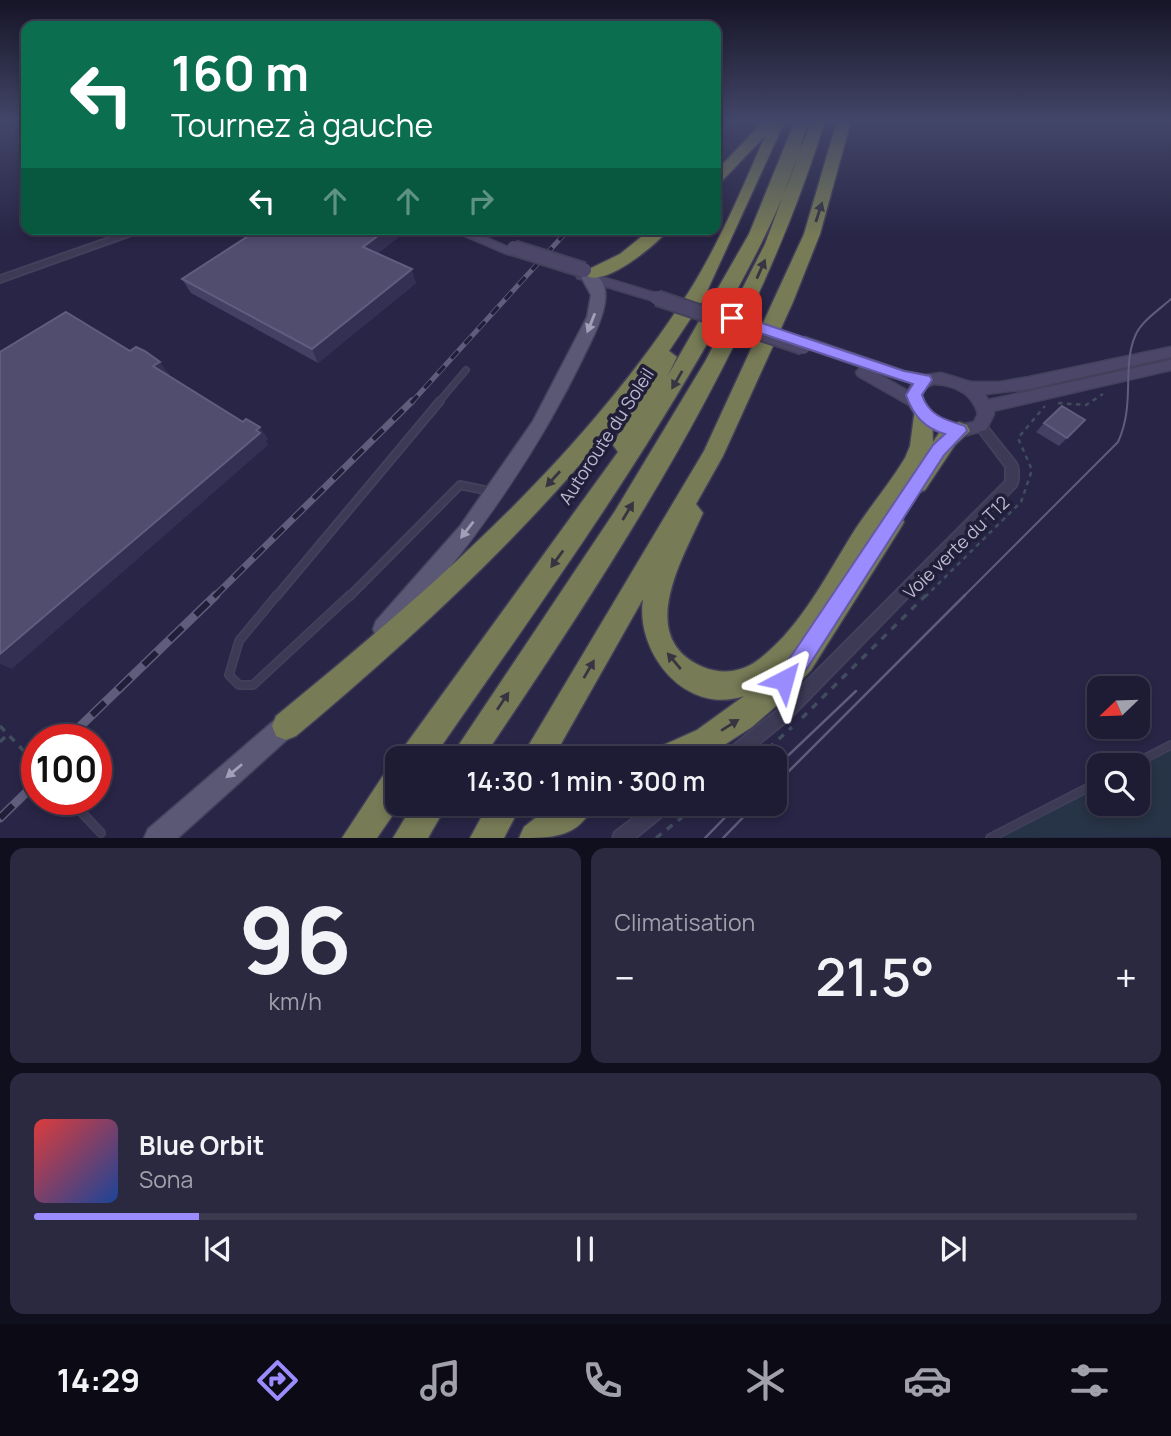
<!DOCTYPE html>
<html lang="fr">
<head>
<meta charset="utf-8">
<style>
	body { margin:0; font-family:Manrope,sans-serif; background:#2b2940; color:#f1f3f6; height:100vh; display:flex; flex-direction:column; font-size:26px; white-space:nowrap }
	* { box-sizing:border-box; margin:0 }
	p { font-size:23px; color:#a1a1ac }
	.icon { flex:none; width:38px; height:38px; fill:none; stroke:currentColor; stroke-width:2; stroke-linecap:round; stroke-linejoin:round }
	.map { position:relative; height:838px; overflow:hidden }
	.sheet { display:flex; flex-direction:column; gap:10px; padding:10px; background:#100f1d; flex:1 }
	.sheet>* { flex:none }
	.top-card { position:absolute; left:21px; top:21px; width:700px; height:214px; border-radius:14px; box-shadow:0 4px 10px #0003,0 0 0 2px #3c3a4f; background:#0b6e4f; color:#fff; overflow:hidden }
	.needle { width:46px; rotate:247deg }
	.controls { position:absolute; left:1087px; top:676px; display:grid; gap:14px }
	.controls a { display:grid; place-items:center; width:63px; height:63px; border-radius:14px; background:#1e1c34; box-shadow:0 4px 10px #0003,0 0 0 2px #3c3a4f; font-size:35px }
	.speed { position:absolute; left:21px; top:724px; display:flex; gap:14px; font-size:35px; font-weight:700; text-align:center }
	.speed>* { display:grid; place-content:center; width:91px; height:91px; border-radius:50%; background:#1e1c34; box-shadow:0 4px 10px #0003,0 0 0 2px #3c3a4f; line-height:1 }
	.speed .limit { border:10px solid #d22; background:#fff; color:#111 }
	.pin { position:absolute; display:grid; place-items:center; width:60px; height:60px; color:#fff; margin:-30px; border-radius:14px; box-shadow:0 4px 10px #0006 }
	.me { position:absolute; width:77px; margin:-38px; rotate:39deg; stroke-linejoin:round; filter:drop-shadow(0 0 5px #0008) }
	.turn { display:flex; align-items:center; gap:24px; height:147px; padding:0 35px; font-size:32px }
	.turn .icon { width:91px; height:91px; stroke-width:2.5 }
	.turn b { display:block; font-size:49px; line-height:60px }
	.lanes { display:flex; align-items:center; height:66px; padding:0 35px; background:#0003; justify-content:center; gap:35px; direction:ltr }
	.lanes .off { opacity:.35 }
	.big { font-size:52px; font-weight:600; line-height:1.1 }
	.sheet .card { flex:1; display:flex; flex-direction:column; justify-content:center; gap:10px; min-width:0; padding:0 24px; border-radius:14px; background:#2b2940 }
	.sheet .dial { align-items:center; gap:0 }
	.dial b { font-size:91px; line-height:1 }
	.song { display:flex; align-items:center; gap:21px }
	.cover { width:84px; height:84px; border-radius:10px; background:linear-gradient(135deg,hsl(0 70% 55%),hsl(220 70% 35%)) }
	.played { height:7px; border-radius:4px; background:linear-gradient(90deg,#9a8bff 15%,#3c3a4f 15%) }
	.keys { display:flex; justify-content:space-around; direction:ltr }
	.heat { display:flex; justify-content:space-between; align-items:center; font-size:38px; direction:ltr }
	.sheet .tiles { flex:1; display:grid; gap:10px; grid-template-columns:1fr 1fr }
	.card:last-child { grid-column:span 2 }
	.trip { position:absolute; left:385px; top:746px; width:402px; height:70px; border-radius:14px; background:#1e1c34; box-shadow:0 4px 10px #0003,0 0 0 2px #3c3a4f; font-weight:600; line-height:70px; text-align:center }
	.dock { display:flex; height:112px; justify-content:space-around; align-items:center; background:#0c0b15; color:#a1a1ac }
	.dock .icon { width:49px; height:49px }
	.dock .active { color:#9a8bff }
	.dock b { font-size:32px; color:#f1f3f6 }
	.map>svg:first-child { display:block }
	.green { fill:#273346 }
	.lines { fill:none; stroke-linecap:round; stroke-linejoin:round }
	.lane-far2-casing { stroke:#43405b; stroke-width:8 }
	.lane-far1-casing { stroke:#43405b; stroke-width:10 }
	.lane-casing { stroke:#43405b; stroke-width:10 }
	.street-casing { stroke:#43405b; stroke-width:4 }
	.secondary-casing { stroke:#43405b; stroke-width:3 }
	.primary-casing { stroke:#43405b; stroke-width:3 }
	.highway-casing { stroke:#413e59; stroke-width:3 }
	.path-far1 { stroke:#414d5e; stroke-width:2.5; stroke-dasharray:4.5 4.5; stroke-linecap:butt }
	.path { stroke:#414d5e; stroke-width:3.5; stroke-dasharray:7 7; stroke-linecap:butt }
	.lane-far2 { stroke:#3c3a55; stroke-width:4.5 }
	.lane-far1 { stroke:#3c3a55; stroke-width:6 }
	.lane { stroke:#3c3a55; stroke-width:7 }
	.street { fill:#3c3a55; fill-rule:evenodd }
	.secondary { fill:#4c4768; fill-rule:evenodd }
	.primary { fill:#5a5875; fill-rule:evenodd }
	.highway { fill:#777b56; fill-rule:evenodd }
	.tram-far1 { stroke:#5f5c7c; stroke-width:2 }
	.tram { stroke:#5f5c7c; stroke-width:2.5 }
	.rail-far2-casing { stroke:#5f5c7c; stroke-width:5 }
	.rail-far1-casing { stroke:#5f5c7c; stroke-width:7 }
	.rail-casing { stroke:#5f5c7c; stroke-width:9 }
	.rail-far2 { stroke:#211e3a; stroke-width:3.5; stroke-dasharray:10; stroke-linecap:butt }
	.rail-far1 { stroke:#211e3a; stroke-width:4.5; stroke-dasharray:14; stroke-linecap:butt }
	.rail { stroke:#211e3a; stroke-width:6; stroke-dasharray:18; stroke-linecap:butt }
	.secondary-bridge-casing { stroke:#43405b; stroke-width:18; stroke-linecap:butt }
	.secondary-bridge { stroke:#4c4768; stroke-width:14 }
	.wall { fill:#434064 }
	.shaded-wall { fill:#333053 }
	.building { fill:#504d6f; stroke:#605d7e; stroke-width:2 }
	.oneway { fill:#363541 }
	.oneway2 { fill:#a29fb8 }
	.route { fill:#9a8bff; stroke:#645aa6; stroke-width:2 }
	.labels { text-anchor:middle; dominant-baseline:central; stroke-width:7; stroke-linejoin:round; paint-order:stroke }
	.street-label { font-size:18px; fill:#bab7ce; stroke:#211e3a }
</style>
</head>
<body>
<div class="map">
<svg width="1171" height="838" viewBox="0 0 1171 838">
	<rect width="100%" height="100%" fill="#282546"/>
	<!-- green -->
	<path class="green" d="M1171,739v98l-182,1 110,-60v25h39v-38h-15z"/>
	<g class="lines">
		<!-- lane-far2 casing -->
		<g class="lane-far2-casing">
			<path id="lane-far2" d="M438,403l28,-33"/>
		</g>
		<!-- lane-far1 casing -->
		<g class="lane-far1-casing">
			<path id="lane-far1" d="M276,597l164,-196
				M349,597l111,-112 29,6"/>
		</g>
		<!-- lane casing -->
		<g class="lane-casing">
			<path id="lane" d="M277,595l-38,46 -10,34 10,10h14l97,-90
				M1132,765l39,-20
				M71,801l30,32
				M990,838l109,-56"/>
		</g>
		<!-- street casing -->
		<g class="street-casing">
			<path id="street" d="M135,229h13l-148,53v-6z
				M980,422l4,1 32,40c3,6 3,17 0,23l-228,234 -47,38h-19l2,-5 54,-43 228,-229v-14l-31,-41 1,-3z
				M654,803h21l-3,5 -37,30h-22l2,-6z"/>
		</g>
		<!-- secondary casing -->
		<g class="secondary-casing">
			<path id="secondary" d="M449,229h18l50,22 -6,4 -4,-1z
				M582,271l80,24 2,3 -7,4 -80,-24v-6z
				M805,337l99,34 21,4 16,-2 30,9h29l29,-5 142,-30v10l-142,32 -44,5 3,6 183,-40v10l-178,41 1,3 -8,16 -26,7 -26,-7 -17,-12 -8,-13 -51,-29 -2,-4 5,-5 -61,-21 -2,-4zM875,372l37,11 -4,8zM934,384c20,1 38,9 44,30l-4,8c-22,7 -46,-4 -52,-27l3,-7z"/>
		</g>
		<!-- primary casing -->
		<g class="primary-casing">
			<path id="primary" d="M588,272c37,10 5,65 -4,84 -50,104 -116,195 -192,281l-8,3 -8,-3 -3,-8 3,-8 84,-95 73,-105 54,-104 4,-22 -10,-18z
				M292,708l8,4 4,8 -4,8 -122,110h-34l4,-9 136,-117z"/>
		</g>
		<!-- highway casing -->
		<g class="highway-casing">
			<path id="highway" d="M761,121h24l-82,179 -34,51 8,6 -10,20 82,-143 46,-113h13c-17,72 -56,142 -92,207 -84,150 -185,289 -283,430h-33l4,-11 214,-295 -5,-7 28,-55c-100,130 -220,241 -345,346l-10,4 -10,-4 -4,-10 4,-10c152,-124 305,-256 412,-423 30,-47 55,-106 77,-157l-44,46 -5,1v-12l41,-43z
				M811,121h14c-71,230 -208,438 -342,637h-33l165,-247 91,-151 59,-116z
				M837,121h14l-31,113 -27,68 -70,154 -27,48 7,9c-20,45 -69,125 0,154 19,8 39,5 55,-7 43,-32 70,-88 98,-132 16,-24 34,-45 49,-70l5,-12 5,-38h14l3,6 1,28 6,-9 20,-11 8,3 3,6 -15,14 -30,45 -8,3 -7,-3 -16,22 6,3 4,7 -4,7 -89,141 -28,30 -31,27 -48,31h-49l4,-11 38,-17 47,-34c-58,20 -109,-43 -101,-97l-90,159h-32l183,-307 100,-217z
				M651,229h18c-13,16 -59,54 -80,48l-3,-4 3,-4 31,-15z
				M397,767v36h4l-24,35h-35l44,-67z
				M414,803h34l-20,35h-35z
				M489,803h33l-18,35h-34z
				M554,803h40c-14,35 -42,35 -75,35l5,-11z"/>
		</g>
		<!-- path-far1 -->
		<path class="path-far1" d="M1058,403l28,2 17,-11
			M925,597l96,-95 11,-32 -14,-32 27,-32"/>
		<!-- path -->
		<path class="path" d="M802,718l124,-123
			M0,726l37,39
			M0,742l8,-8
			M758,758l34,-31
			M656,838l44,-35"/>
		<!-- lane-far2 -->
		<use href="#lane-far2" class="lane-far2"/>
		<!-- lane-far1 -->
		<use href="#lane-far1" class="lane-far1"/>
		<!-- lane -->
		<use href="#lane" class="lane"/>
		<!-- street -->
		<use href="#street" class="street"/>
		<!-- secondary -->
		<use href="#secondary" class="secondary"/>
		<!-- primary -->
		<use href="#primary" class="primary"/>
		<!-- highway -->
		<use href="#highway" class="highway"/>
		<!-- tram-far1 -->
		<path class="tram-far1" d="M963,597l155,-155c18,-39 3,-76 18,-108 7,-14 23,-24 35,-35"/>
		<!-- tram -->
		<path class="tram" d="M775,768l81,-77
			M775,785l190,-190
			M705,838l34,-35
			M723,838l34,-35"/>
		<!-- rail-far2 casing -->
		<g class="rail-far2-casing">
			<path id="rail-far2" d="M411,403l158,-174"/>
		</g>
		<!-- rail-far1 casing -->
		<g class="rail-far1-casing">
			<path id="rail-far1" d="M214,597l198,-196"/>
		</g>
		<!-- rail casing -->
		<g class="rail-casing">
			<path id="rail" d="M66,740l150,-145
				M0,818l37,-36"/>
		</g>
		<!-- rail-far2 -->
		<use href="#rail-far2" class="rail-far2"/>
		<!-- rail-far1 -->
		<use href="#rail-far1" class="rail-far1"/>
		<!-- rail -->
		<use href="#rail" class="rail"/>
		<!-- secondary-bridge casing -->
		<g class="secondary-bridge-casing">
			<path id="secondary-bridge" d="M514,248l70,22
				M657,298l146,49"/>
		</g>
		<!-- secondary-bridge -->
		<use href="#secondary-bridge" class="secondary-bridge"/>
	</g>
	<!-- wall -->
	<path class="wall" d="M259,229h139l2,7 -22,17 38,30 -98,80 -127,-70 -9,-14z
		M1085,420l-26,26 -23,-14 8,-9z"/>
	<!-- shaded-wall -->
	<path class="shaded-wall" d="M387,229h11l2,7 -32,25 -5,-14z
		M412,269l4,14 -98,80 -6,-14z
		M160,362l10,13 -6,5 -11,-14z
		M260,427l8,12 -2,2 2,4 -256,224 -12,-5v-10z"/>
	<!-- building -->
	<path class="building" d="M259,229h128l-24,18 49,22 -100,80 -130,-70z
		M66,312l64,39 6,-4 9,4 15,11 -7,4 90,56 3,-3 14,8 -4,3 4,3 -260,221v-302z
		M1062,406l23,14 -18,18 -23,-15z"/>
	<!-- one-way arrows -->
	<defs><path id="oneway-solid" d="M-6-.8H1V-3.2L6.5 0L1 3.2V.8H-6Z" transform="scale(1.75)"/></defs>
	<g class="oneway">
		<use href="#oneway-solid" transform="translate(819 212) rotate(-72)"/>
		<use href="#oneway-solid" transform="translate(761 269) rotate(-66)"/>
		<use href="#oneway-solid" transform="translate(677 380) rotate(120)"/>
		<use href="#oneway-solid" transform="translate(553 479) rotate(132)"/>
		<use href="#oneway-solid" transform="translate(628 511) rotate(-59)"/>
		<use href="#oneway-solid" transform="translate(557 559) rotate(126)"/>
		<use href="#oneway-solid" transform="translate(674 661) rotate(-130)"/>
		<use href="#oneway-solid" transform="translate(589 669) rotate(-60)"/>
		<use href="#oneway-solid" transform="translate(503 701) rotate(-56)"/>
		<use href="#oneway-solid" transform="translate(730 725) rotate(-32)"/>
	</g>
	<g class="oneway2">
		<use href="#oneway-solid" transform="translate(591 323) rotate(112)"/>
		<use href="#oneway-solid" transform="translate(467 530) rotate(128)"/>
		<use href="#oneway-solid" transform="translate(234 771) rotate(140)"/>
	</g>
	<!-- sky -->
	<linearGradient id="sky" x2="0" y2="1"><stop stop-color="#161426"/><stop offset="0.51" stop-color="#424668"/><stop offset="1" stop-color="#424668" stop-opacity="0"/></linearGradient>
	<rect width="1171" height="238" fill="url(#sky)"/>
	<!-- route -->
	<path class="route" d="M732,313l172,58 26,5 2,4 -10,15c7,21 24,25 43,31l2,5 -23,24 -136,212 -17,21 -7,3 -8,-3 -3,-8 21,-28 139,-207 12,-11c-21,-6 -32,-19 -39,-39l7,-11 -186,-62 -2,-4z"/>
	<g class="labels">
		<!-- street labels -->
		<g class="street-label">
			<text transform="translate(606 436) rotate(-57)">Autoroute du Soleil</text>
			<text transform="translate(956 547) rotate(-44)">Voie verte du T12</text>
		</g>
	</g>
</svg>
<div class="controls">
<a><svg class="needle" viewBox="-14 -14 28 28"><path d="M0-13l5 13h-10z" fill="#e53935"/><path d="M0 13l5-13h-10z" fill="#a1a1ac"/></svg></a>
<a><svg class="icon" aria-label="search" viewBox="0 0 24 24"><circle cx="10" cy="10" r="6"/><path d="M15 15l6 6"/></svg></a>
</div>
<div class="speed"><div class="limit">100</div></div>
<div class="pin" style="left:732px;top:318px;background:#d93025"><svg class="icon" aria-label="arrive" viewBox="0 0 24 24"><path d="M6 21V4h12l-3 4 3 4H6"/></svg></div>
<svg class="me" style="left:784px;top:680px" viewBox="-20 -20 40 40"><path d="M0-17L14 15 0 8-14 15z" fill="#9a8bff" stroke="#fff" stroke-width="4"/></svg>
<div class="trip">14:30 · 1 min · 300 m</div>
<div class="top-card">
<div class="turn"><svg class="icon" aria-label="left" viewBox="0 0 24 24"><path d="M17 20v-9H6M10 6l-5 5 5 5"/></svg><div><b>160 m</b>Tournez à gauche</div></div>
<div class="lanes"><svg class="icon" aria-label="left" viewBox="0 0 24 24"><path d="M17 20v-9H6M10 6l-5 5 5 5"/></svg><svg class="icon off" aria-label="ahead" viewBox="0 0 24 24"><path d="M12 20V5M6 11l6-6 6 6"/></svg><svg class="icon off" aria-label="ahead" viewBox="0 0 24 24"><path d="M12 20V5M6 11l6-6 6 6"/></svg><svg class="icon off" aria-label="right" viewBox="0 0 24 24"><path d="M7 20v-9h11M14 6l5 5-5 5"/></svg></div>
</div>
</div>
<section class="sheet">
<div class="tiles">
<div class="card dial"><b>96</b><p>km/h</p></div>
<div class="card"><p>Climatisation</p>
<div class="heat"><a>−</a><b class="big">21.5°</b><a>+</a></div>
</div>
<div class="card">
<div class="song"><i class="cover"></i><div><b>Blue Orbit</b><p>Sona</p></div></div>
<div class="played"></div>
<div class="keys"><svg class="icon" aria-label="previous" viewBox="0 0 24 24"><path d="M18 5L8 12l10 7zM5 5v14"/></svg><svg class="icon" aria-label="pause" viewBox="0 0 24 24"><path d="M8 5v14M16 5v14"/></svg><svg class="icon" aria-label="next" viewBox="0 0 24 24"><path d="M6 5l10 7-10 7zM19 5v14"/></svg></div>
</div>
</div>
</section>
<nav class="dock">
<b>14:29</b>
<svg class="icon active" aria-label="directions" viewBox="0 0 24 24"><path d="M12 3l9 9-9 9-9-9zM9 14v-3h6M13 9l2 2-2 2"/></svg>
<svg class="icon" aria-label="music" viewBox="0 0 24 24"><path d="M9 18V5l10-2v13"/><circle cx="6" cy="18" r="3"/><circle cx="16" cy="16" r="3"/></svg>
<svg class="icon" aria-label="phone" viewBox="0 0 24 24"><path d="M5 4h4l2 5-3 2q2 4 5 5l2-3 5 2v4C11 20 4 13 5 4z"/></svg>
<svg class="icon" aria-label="climate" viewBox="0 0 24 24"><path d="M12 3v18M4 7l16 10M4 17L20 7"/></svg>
<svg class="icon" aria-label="car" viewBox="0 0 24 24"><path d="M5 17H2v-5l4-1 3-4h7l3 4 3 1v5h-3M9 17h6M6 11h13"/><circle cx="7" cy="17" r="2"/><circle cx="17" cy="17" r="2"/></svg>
<svg class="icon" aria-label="filters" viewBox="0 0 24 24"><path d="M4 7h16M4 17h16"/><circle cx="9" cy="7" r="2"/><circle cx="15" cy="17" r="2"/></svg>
</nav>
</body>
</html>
